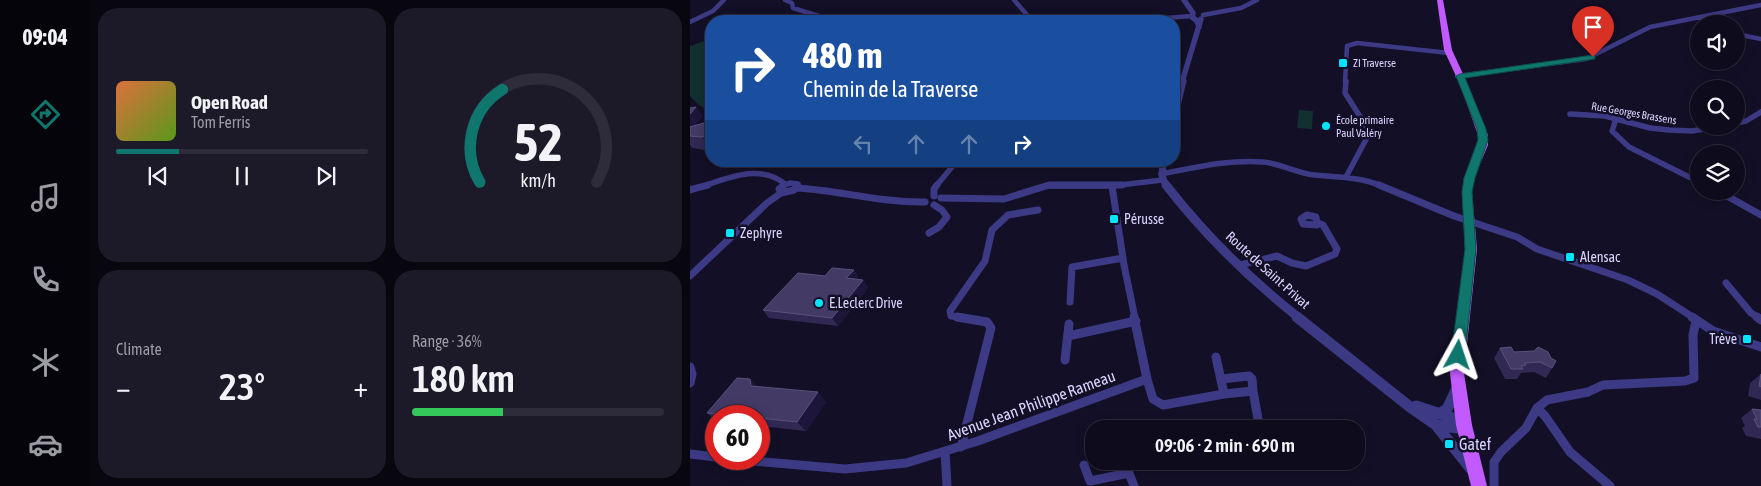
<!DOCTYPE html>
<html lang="en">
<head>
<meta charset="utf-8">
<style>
	body { margin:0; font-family:"Asap Condensed",sans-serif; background:#1c1929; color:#f1f3f6; height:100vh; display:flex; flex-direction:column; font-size:19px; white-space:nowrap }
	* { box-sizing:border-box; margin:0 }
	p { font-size:16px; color:#9b9ba3 }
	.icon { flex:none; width:28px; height:28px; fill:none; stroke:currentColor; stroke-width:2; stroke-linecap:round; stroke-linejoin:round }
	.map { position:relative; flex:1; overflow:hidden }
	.side { display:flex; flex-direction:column; gap:8px; padding:8px; background:#08060f; width:600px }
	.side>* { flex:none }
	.top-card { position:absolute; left:15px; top:15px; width:475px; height:152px; border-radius:20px; box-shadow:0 2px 12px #0003,0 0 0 1px #2e2b3b; background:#1a4fa0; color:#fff; overflow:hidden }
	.fabs { position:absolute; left:1000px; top:15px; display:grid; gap:10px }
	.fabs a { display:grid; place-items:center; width:55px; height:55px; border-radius:50%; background:#0e0b1c; box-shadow:0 2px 12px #0003,0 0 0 1px #2e2b3b; font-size:25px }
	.speed { position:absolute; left:15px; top:405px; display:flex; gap:10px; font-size:25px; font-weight:700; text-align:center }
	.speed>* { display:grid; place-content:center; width:65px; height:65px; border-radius:50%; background:#0e0b1c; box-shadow:0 2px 12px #0003,0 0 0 1px #2e2b3b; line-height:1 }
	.speed .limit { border:8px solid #d22; background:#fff; color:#111 }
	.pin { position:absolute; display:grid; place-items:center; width:42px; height:42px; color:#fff; margin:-51px -21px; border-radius:50% 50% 50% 0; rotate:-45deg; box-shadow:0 0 5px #0007 }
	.pin .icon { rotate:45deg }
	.me { position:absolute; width:55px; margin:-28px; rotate:5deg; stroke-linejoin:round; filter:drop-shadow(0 0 4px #0008) }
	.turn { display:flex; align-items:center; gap:18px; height:105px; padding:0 15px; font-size:22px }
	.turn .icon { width:65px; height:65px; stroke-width:2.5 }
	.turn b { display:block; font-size:35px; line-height:42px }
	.lanes { display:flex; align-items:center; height:48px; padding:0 15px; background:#0003; justify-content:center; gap:25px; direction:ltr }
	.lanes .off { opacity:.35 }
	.big { font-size:38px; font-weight:600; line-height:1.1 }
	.side .tile { flex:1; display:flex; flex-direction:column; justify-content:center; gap:8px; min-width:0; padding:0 18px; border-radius:20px; background:#1c1929 }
	.side .dial { align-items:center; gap:0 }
	.dial svg { height:130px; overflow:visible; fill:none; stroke:#2e2b3b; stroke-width:7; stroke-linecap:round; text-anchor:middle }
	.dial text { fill:#f1f3f6; stroke:none }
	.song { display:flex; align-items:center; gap:15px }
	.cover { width:60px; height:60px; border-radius:8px; background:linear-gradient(135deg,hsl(20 70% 55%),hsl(90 70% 35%)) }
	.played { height:5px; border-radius:2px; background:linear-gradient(90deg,#0f766e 25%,#2e2b3b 25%) }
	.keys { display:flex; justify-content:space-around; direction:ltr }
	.heat { display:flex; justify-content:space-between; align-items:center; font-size:28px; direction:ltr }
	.charge { height:8px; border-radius:4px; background:linear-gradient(90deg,#34c759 36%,#2e2b3b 0) }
	.side .tiles { flex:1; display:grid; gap:8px; grid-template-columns:repeat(2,1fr) }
	.trip { position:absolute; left:395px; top:420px; width:280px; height:50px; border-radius:20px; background:#0e0b1c; box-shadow:0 2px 12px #0003,0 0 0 1px #2e2b3b; font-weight:600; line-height:50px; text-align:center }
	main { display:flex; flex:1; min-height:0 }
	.dock { display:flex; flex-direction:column; width:90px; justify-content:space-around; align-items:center; background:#06040b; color:#9b9ba3 }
	.dock .icon { width:35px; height:35px }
	.dock .on { color:#0f766e }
	.dock b { font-size:22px; color:#f1f3f6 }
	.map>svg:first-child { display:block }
	.green { fill:#12302f }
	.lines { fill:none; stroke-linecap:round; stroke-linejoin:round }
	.minor-far3 { stroke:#3d3a85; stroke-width:4.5 }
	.minor-far2 { stroke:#3d3a85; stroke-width:5.5 }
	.minor-far1 { stroke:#3d3a85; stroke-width:7 }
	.minor { stroke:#3d3a85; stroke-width:9 }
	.tertiary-far3 { stroke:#3d3a85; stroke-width:5.5 }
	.tertiary-far2 { stroke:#3d3a85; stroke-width:7 }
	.tertiary-far1 { stroke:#3d3a85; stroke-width:9 }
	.tertiary { stroke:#3d3a85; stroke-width:11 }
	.primary { fill:#c25bff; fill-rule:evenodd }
	.wall { fill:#312854 }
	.shaded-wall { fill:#1d163a }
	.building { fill:#433a66; stroke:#5a527e }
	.route { fill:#0f766e; stroke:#0a4d48 }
	.poi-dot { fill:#00e5ff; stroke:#130f26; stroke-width:2 }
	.labels { text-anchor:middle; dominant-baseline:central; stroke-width:5; stroke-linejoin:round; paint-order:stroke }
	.far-poi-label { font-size:11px; fill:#d9d4ff; stroke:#130f26; text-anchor:start }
	.far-street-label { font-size:11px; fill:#d9d4ff; stroke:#130f26 }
	.poi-label { font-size:14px; fill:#d9d4ff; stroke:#130f26; text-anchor:start }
	.street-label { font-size:14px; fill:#d9d4ff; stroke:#130f26 }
	.near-street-label { font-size:16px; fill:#d9d4ff; stroke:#130f26 }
	.near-poi-label { font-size:16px; fill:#d9d4ff; stroke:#130f26; text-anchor:start }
</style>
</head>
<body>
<main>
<nav class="dock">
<b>09:04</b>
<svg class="icon on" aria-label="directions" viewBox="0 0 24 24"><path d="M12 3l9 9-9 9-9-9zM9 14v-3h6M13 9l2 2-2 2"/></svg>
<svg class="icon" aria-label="music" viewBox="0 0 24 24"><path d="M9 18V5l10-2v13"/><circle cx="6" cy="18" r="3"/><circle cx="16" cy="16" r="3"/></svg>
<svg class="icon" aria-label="phone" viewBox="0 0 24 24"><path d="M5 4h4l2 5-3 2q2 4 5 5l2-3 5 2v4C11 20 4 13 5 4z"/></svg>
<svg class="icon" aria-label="climate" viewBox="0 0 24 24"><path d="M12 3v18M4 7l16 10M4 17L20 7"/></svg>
<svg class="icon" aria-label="car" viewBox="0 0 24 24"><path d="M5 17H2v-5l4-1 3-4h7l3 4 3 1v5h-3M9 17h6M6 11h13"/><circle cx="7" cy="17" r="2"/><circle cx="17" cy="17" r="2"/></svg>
</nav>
<section class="side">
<div class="tiles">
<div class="tile">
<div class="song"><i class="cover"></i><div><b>Open Road</b><p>Tom Ferris</p></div></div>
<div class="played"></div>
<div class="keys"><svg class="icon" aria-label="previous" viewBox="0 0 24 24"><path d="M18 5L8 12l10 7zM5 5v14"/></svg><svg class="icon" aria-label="pause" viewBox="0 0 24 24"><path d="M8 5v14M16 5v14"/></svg><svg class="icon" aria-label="next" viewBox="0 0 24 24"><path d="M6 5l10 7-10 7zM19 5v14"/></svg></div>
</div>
<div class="tile dial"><svg viewBox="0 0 100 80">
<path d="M14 69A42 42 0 1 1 86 69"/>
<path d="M14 69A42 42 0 0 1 28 12" stroke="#0f766e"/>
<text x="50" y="56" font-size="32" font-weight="700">52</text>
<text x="50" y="72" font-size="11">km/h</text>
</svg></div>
<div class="tile"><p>Climate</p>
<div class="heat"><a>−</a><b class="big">23°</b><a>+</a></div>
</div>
<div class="tile"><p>Range · 36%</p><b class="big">180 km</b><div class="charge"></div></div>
</div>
</section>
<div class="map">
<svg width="1071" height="486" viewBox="0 0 1071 486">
	<rect width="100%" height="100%" fill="#130f26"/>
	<!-- green -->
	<path class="green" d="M21,39v72l-12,-6 -9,-9v-50z
		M609,110l14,1 -1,18 -15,-1z"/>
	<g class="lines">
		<!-- minor-far3 -->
		<path class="minor-far3" d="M95,0l7,3 1,5 29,9 6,4
			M324,0l14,16 6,3
			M513,15l38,-7 16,-8
			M341,18l46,3
			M1011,18l12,6
			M437,21l65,-5
			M0,22l23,-11 11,-11
			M1046,34l25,5
			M767,76l129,-17 64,-32 111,-22
			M484,81l8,1
			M655,82l2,-36 10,-3 92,10"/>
		<!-- minor-far2 -->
		<path class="minor-far2" d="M484,81l8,1
			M656,81l-1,12 25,39 -24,45
			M880,114l35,2 45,12 19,2 23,1 32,-5
			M926,119l-4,12 17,16 70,35
			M1046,123l10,-2 15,-9
			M471,174c33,-6 68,-15 102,-12 19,2 36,12 52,13 23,2 45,2 67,11
			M14,186c26,-9 57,-22 81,-2
			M92,186l8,-3 8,1 -1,2
			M246,186l21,-25
			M356,186h66l50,-6"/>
		<!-- minor-far1 -->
		<path class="minor-far1" d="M689,185l75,31 63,21 20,12 91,31 29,14 37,24
			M422,186l12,79 11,53
			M106,188c43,2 85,15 129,14
			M0,190l18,-5
			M1028,191l43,24
			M91,193l-2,-4 5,-4
			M91,193l13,-3 3,-5
			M244,196v-7l3,-4
			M251,198l63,1 45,-14h73
			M617,215l9,2 1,8 -14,-1 -2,-5z
			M239,233l10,-6 8,-10 -5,-7 -8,-5
			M550,265l37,-9 15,7 14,3 29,-12 2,-5 -14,-24 -5,-2
			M0,276l77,-73 14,-10
			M1036,283l25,30 8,5
			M380,302l2,-35 51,-9
			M275,318l-14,-2 -1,-5 35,-50 7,-31 16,-15 30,-5"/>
		<!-- minor -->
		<path class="minor" d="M267,317l30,5 4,6 -30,119
			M1002,317l21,14 48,16
			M1067,317l4,3
			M378,336l68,-15
			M375,360l4,-36
			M0,367l2,7 -2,9
			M457,379l6,20 10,6 61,-11 -8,-37
			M531,379l28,-3 3,3 1,12 -29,3
			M563,391l5,28
			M847,408l8,8 25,36 40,34
			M255,451l2,35
			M0,454l26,3
			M40,459l115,10 61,-6 72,-22 169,-62 -13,-62
			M394,465l6,16 39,-8 5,13
			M804,486v-24l7,-10 25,-24 11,-20 10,-8 41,-8 15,-7 82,-4 9,-3 -1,-43 3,-14"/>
		<!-- tertiary-far3 -->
		<path class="tertiary-far3" d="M494,0l9,13 -1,4 5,4 2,6
			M492,82l19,-63"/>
		<!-- tertiary-far2 -->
		<path class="tertiary-far2" d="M484,119l9,-38
			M474,161c-2,10 -4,16 3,25"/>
		<!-- tertiary-far1 -->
		<path class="tertiary-far1" d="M476,185c38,49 84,94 133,133"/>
		<!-- tertiary -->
		<path class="tertiary" d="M607,317l113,90 26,18 35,44
			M726,406l40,13 7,6
			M749,414l8,-5 11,-23
			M746,425l21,3 7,-3"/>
		<!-- primary -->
		<path class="primary" d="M747,0h6l9,50 17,37 19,48v10l-14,33 -2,14 5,57 -13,124 8,52 15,61h-16l-15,-61 -6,-52 15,-124 -3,-57 2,-14 14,-33v-10l-17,-48 -17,-37z"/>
	</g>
	<!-- wall -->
	<path class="wall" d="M6,107l6,9 -7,9 16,-3v29l-19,-3 -2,-3v-37z
		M164,270l4,7 -1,2 6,1 5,8 -30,38 -69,-8 -6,-8 62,-34z
		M810,348l14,4 20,-1 18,17 -6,10 -12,-6 -13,1 -4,6h-12l-11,-21z
		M1071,374v26l-13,-4 2,-13z
		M67,386l69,16 -20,29 -47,-5v-10h-43v5l-9,-8z
		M1062,409l9,1v29l-15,-3 -4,-8 3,-2 -4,-8z"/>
	<!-- shaded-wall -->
	<path class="shaded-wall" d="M6,107l6,9 -12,15v-17z
		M21,136v14l-9,-13z
		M164,270l4,7 -7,9 -5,-8z
		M173,280l5,8 -30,38 -6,-8z
		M60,379l10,10 -9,-3z
		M128,392l8,10 -20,29 -9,-9z"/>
	<!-- building -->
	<path class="building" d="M6,107l-6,7v-6z
		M21,122v14l-9,1 -12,-1v-9l14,-4z
		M142,268l22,2 -8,8 17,2 -31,38 -69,-8 35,-37 27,3z
		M821,347l3,5 20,-1 4,-4 10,5 3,6 5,3 -4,7 -12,-6 -15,1 1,2 -5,1 2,3h-12l-11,-21z
		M1071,374v13l-2,-1z
		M47,378l13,1 1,7 67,6 -21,30 -38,-4v-2h-16l-36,-3z
		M1062,409l9,1v17h-3l-4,-8h3z"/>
	<!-- route -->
	<path class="route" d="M903,55h2v4l-130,19 21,51 2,11 -13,38 -3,14 4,57 -11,106 -2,4 -5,2 -5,-2 -2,-4 14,-106 -3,-57 2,-14 14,-38 -1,-11 -21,-53 4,-2z"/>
	<!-- markers -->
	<g class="poi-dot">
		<rect x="648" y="58" width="10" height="10" rx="2.5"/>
		<circle cx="636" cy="126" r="5"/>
		<rect x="419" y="214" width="10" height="10" rx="2.5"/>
		<rect x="35" y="228" width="10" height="10" rx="2.5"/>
		<rect x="875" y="252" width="10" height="10" rx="2.5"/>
		<circle cx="129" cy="303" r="5"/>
		<rect x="1052" y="334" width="10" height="10" rx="2.5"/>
		<rect x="754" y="439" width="10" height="10" rx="2.5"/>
	</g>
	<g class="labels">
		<!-- far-poi labels -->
		<g class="far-poi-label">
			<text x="663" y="63">ZI Traverse</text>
			<text x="646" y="120">École primaire<tspan x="646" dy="13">Paul Valéry</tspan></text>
		</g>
		<!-- far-street labels -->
		<g class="far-street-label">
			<text transform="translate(944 113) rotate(10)">Rue Georges Brassens</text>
		</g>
		<!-- poi labels -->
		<g class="poi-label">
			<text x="434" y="219">Pérusse</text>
			<text x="50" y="233">Zephyre</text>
			<text x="890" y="257">Alensac</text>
			<text x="139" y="303">E.Leclerc Drive</text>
			<text x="1047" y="339" text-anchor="end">Trève</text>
		</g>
		<!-- street labels -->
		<g class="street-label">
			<text transform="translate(578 270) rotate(42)">Route de Saint-Privat</text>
		</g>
		<!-- near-street labels -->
		<g class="near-street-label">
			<text transform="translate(341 405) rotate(-20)">Avenue Jean Philippe Rameau</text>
		</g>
		<!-- near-poi labels -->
		<g class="near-poi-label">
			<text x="769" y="444">Gatef</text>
		</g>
	</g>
</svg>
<div class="fabs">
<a><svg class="icon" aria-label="sound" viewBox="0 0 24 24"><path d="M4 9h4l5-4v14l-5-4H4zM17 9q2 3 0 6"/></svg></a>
<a><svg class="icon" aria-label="search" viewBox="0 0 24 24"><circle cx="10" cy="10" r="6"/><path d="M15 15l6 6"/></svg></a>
<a><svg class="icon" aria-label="layers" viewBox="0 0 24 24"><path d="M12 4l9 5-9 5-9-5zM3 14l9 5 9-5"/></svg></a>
</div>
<div class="speed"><div class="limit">60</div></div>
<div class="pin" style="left:903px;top:57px;background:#d93025"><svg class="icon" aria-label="arrive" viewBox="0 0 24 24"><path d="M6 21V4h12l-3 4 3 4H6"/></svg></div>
<svg class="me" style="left:768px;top:355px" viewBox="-20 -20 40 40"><path d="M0-17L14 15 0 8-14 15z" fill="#0f766e" stroke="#fff" stroke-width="4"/></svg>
<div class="trip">09:06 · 2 min · 690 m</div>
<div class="top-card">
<div class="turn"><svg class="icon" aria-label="right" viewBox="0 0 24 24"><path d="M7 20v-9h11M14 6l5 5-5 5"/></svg><div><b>480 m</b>Chemin de la Traverse</div></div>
<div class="lanes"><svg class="icon off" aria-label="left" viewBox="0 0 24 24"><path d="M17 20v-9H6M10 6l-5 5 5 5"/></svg><svg class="icon off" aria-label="ahead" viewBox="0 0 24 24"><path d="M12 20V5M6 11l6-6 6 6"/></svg><svg class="icon off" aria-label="ahead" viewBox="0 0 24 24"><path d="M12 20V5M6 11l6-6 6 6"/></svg><svg class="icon" aria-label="right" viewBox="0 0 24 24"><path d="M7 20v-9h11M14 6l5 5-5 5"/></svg></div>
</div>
</div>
</main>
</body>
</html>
